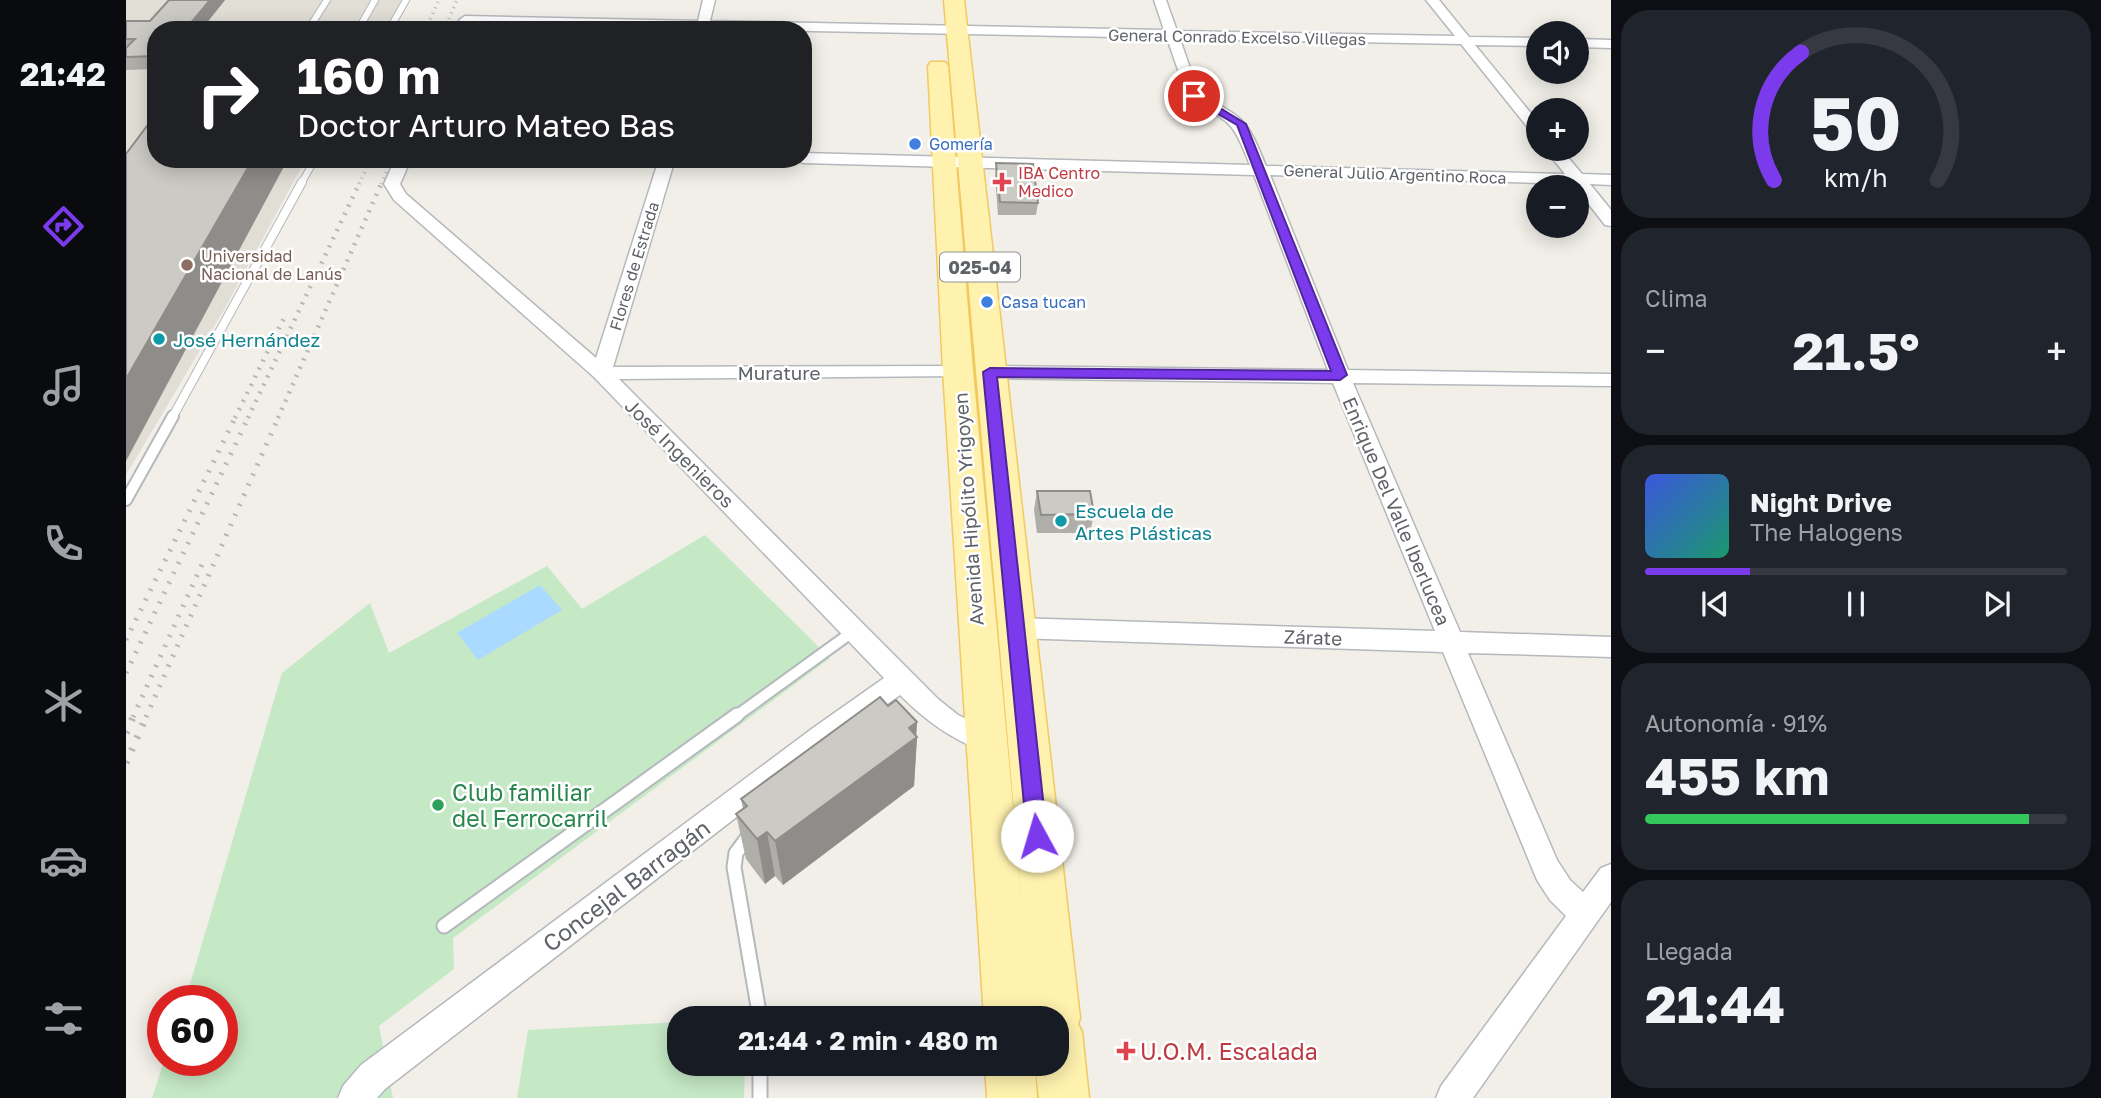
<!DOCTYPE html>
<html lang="es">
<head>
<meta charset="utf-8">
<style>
	body { margin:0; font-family:"Golos Text",sans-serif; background:#20242c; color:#f1f3f6; height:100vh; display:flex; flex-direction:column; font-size:26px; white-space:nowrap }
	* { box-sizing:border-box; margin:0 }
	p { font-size:23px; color:#9ea1a6 }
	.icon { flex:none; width:38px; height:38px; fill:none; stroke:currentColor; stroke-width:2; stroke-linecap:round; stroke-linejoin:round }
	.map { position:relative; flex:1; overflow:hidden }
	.details { display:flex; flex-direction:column; gap:10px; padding:10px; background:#0d0f14; width:490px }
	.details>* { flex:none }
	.banner { position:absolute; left:21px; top:21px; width:665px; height:147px; border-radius:28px; box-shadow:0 4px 18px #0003; background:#202124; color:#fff; overflow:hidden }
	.fabs { position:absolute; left:1400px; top:21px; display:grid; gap:14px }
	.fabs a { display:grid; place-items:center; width:63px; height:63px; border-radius:50%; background:#171b24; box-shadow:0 4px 18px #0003; font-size:35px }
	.speed { position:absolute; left:21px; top:985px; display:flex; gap:14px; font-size:35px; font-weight:700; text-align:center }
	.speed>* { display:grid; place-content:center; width:91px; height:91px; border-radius:50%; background:#171b24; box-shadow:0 4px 18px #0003; line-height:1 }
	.speed .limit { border:10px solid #d22; background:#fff; color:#111 }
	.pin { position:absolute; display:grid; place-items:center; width:60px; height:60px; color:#fff; margin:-30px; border:4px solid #fff; border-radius:50%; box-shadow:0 2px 7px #0007 }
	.me { position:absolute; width:77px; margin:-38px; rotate:354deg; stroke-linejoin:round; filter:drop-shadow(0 0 5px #0008) }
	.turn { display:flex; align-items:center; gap:24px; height:147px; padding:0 35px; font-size:32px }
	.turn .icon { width:91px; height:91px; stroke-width:2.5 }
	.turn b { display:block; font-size:49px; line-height:60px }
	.big { font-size:52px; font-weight:700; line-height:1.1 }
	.details .widget { flex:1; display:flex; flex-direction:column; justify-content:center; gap:10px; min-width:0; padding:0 24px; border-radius:28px; background:#20242c }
	.details .dial { align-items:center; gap:0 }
	.dial svg { height:182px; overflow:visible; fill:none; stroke:#363941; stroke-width:7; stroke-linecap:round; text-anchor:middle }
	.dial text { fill:#f1f3f6; stroke:none }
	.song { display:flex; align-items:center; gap:21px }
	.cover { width:84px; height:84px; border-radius:10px; background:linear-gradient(135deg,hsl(230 70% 55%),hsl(160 70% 35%)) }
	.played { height:7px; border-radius:4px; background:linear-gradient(90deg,#7c3aed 25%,#363941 25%) }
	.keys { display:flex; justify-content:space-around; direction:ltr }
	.heat { display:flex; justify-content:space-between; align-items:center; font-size:38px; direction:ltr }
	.charge { height:10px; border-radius:5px; background:linear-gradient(90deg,#34c759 91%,#363941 0) }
	.trip { position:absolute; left:541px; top:1006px; width:402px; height:70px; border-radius:28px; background:#171b24; box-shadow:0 4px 18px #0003; font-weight:700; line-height:70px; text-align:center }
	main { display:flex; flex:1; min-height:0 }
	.tab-bar { display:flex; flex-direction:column; width:126px; justify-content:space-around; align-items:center; background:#090b0e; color:#9ea1a6 }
	.tab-bar .icon { width:49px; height:49px }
	.tab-bar .on { color:#7c3aed }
	.tab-bar b { font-size:32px; color:#f1f3f6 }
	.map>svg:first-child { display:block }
	.education { fill:#e1ded6 }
	.green { fill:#c5e8c5 }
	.water { fill:#aadaff }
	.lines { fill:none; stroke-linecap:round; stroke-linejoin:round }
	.service-far3-casing { stroke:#b5b8bc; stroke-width:8 }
	.service-far2-casing { stroke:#b5b8bc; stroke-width:10 }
	.service-far1-casing { stroke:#b5b8bc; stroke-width:14 }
	.service-casing { stroke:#b5b8bc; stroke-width:17 }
	.minor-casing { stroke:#b5b8bc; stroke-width:3 }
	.primary-casing { stroke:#f2c960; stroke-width:3 }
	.service-far3 { stroke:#fff; stroke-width:6 }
	.service-far2 { stroke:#fff; stroke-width:8 }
	.service-far1 { stroke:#fff; stroke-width:10 }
	.service { stroke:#fff; stroke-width:13 }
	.minor { fill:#fff; fill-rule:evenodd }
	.primary { fill:#fff2af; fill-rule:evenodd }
	.rail-far3 { stroke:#b6b7b8; stroke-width:3.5; stroke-dasharray:1 5; stroke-linecap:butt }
	.rail-far2 { stroke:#b6b7b8; stroke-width:4.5; stroke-dasharray:2 7; stroke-linecap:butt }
	.rail-far1 { stroke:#b6b7b8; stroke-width:5; stroke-dasharray:2 9; stroke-linecap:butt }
	.rail { stroke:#b6b7b8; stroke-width:7; stroke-dasharray:2.5 11; stroke-linecap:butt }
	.wall { fill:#afaea9 }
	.shaded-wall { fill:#8f8d8a }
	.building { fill:#cccac5; stroke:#8f8d8a; stroke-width:2 }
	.route { fill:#7c3aed; stroke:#51269a; stroke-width:2 }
	.shop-dot { fill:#3f7fe0; stroke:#fff; stroke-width:2.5 }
	.health-dot { fill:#e0444e; stroke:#fff; stroke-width:2.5 }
	.education-dot { fill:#8d6e63; stroke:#fff; stroke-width:2.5 }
	.culture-dot { fill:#0f9aa8; stroke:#fff; stroke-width:2.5 }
	.leisure-dot { fill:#2e9e5b; stroke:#fff; stroke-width:2.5 }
	.labels { text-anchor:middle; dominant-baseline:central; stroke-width:5; stroke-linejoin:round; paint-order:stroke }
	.far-street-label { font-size:16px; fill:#5f6368; stroke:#fff }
	.far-shop-label { font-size:16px; fill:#366cbe; stroke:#fff; text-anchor:start }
	.far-health-label { font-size:16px; fill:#be3a42; stroke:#fff; text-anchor:start }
	.far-education-label { font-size:16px; fill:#785e54; stroke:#fff; text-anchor:start }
	.shield { fill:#fff; stroke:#8f9295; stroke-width:2 }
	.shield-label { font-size:18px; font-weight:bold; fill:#5f6368 }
	.culture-label { font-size:19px; fill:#0d838f; stroke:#fff; text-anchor:start }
	.street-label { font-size:19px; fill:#5f6368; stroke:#fff }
	.near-leisure-label { font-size:23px; fill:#27864d; stroke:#fff; text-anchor:start }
	.near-street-label { font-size:23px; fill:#5f6368; stroke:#fff }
	.near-health-label { font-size:23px; fill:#be3a42; stroke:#fff; text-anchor:start }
</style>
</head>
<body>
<main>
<nav class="tab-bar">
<b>21:42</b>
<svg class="icon on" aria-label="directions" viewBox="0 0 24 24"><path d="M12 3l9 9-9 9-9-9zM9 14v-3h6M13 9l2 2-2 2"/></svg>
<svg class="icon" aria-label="music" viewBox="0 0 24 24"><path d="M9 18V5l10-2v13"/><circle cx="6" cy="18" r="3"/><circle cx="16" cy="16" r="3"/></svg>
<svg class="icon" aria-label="phone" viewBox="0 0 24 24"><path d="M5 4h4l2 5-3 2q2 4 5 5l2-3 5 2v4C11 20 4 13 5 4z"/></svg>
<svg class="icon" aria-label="climate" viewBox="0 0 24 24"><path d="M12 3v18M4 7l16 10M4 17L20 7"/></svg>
<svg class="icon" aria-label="car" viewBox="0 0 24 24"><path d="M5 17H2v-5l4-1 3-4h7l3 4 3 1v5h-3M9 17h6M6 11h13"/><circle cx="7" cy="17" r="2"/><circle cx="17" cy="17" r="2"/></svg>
<svg class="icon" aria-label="filters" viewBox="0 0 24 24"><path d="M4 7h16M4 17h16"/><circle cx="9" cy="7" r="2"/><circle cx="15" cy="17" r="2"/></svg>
</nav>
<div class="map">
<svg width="1485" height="1098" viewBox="0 0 1485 1098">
	<rect width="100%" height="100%" fill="#f1efe8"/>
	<!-- education -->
	<path class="education" d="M0,0h277l-16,30h-231v129h150l-81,149 -99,167z"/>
	<!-- green -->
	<path class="green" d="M579,535l125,123 -377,280 1,31 -75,57 14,72h-241l12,-37 58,-1v-59h-37l97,-328 88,-70 19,50 158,-87 35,43z
		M553,1022v42h66l-1,34h-227l11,-68z"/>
	<!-- water -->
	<path class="water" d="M414,585l22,25 -84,50 -21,-27z"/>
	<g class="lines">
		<!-- service-far3 casing -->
		<g class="service-far3-casing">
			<path id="service-far3" d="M182,30l19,-30
				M232,30l17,-30
				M263,30l17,-30
				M175,184l14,-25"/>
		</g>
		<!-- service-far2 casing -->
		<g class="service-far2-casing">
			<path id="service-far2" d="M46,418l130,-236"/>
		</g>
		<!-- service-far1 casing -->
		<g class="service-far1-casing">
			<path id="service-far1" d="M0,500l47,-84
				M609,717l120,-87"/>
		</g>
		<!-- service casing -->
		<g class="service-casing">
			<path id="service" d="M624,834l-14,19 -2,14 26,151
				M318,926l293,-211
				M634,1064v34"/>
		</g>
		<!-- minor casing -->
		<g class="minor-casing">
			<path id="minor" d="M577,0h12l-5,21 454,9 -10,-30h12l11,31 278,5 -29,-36h13l30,37 69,1v8l-63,-1 63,77v13l-5,-1 -72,-90 -281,-5 19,55c46,25 47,23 67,72l299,8 -20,-25h16l21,25 29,1v10l-21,-1 21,26v16l-6,-1 -32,-41 -303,-9 78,195 263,4v12l-258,-3 107,249 151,5v20l-143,-4 89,207 13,20 13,12 18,-24 10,-4v38l-138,196h-37l5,-12 125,-170 -16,-16 -13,-20 -94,-228 -428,-14 -9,-3 -3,-7 3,-7 9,-3 420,13 -102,-248 -343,-5 -7,-2 -3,-4 3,-4 7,-2 338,4 -74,-195 -451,-12 -7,-4h7v-6l447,12c-18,-46 -19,-42 -62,-66l-21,-61 -702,-14 -6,-4 6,-4 233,5z
				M1451,39l34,1v8l-34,-1z
				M269,159h16l-11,25 6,10 190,164 63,-199h16l-62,208 352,-1 3,4 -3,4 -7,2 -339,3 319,320 20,16 36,17 4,8 -4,8 -9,4c-34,-13 -59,-31 -85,-57l-69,49 -446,345 -8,9h-39l5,-12 18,-21 452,-337 71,-50 -290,-301 -200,-177 -10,-16z"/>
		</g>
		<!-- primary casing -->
		<g class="primary-casing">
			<path id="primary" d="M818,0h20l116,1018 -2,6 4,8 7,66h-50l-4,-34h22v-46h-73l-41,-648 -15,-304 3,-4h14l3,4 25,304 50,545z
				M859,1064h50l2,34h-50z"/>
		</g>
		<!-- service-far3 -->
		<use href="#service-far3" class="service-far3"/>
		<!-- service-far2 -->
		<use href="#service-far2" class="service-far2"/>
		<!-- service-far1 -->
		<use href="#service-far1" class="service-far1"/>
		<!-- service -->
		<use href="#service" class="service"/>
		<!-- minor -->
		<use href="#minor" class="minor"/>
		<!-- primary -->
		<use href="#primary" class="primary"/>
		<!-- rail-far3 -->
		<path class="rail-far3" d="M299,30l14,-30
			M318,30l13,-30
			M233,184l12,-25
			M255,184l11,-25"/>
		<!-- rail-far2 -->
		<path class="rail-far2" d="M109,418l50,-102
			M122,418l112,-236
			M152,418l104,-236"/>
		<!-- rail-far1 -->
		<path class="rail-far1" d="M0,640l110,-224
			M0,673l123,-257
			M7,717l71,-157
			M20,717l133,-301"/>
		<!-- rail -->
		<path class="rail" d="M0,733l8,-18
			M0,763l21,-48"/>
	</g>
	<!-- wall -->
	<path class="wall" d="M99,0l-24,30h-45v39l-30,1v-49h24z
		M870,163l42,40 -2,12h-38l-3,-39z
		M911,491l57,23 -4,19h-53l-3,-23z
		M791,722l-1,14 1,1 -3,49 -131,99 -8,-9 -10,8 -19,-25 -10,-45 7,-5 -2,-10z"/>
	<!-- shaded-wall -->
	<path class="shaded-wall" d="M84,0h15l-24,30h-16z
		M127,159h35l-162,302v-82z
		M791,722l-1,16 1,-1 -3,49 -131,99 -8,-44z
		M641,832l8,44 -10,8 -8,-45z"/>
	<!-- building -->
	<path class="building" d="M43,0h41l-25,30h-29v26l-30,1v-9l9,-9h-9v-18h24z
		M24,122h6v37h97l-127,220v-225z
		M870,163l37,1 5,39 -38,-1z
		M911,491h53l4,23 -53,1z
		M754,697l8,9 8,-6 21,22 -8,6 8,9 -142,104 -8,-9 -10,7 -21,-25 11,-8 -6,-7z"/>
	<!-- route -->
	<path class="route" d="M1064,94h7l49,30 101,251 -7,5 -343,-3 50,459 -3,7 -7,3 -7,-3 -3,-7 -44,-464 7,-4 341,3 -94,-246 -47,-27z"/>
	<!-- markers -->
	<g class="shop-dot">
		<circle cx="789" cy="144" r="7"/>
		<circle cx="861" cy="302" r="7"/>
	</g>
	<g class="health-dot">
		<path d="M872.5 171.5h7v7h7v7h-7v7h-7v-7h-7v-7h7z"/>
		<path d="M996.5 1040.5h7v7h7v7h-7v7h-7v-7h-7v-7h7z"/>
	</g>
	<circle class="education-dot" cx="61" cy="265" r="7"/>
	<g class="culture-dot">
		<circle cx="33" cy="339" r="7"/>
		<circle cx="935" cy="521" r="7"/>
	</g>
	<circle class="leisure-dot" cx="312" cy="805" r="7"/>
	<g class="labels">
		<!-- far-street labels -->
		<g class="far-street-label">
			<text transform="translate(1111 37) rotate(1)">General Conrado Excelso Villegas</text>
			<text transform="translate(1269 174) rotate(2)">General Julio Argentino Roca</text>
			<text transform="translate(508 266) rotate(-73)">Flores de Estrada</text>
		</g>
		<!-- far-shop labels -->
		<g class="far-shop-label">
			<text x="803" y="144">Gomería</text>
			<text x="875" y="302">Casa tucan</text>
		</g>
		<!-- far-health labels -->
		<g class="far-health-label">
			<text x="892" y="173">IBA Centro<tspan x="892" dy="18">Medico</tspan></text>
		</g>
		<!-- far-education labels -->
		<g class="far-education-label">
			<text x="75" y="256">Universidad<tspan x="75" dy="18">Nacional de Lanús</tspan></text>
		</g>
		<!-- shield labels -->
		<rect class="shield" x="814" y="252.5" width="80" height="29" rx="5"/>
		<g class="shield-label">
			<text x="854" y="267">025-04</text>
		</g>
		<!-- culture labels -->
		<g class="culture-label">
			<text x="47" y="339">José Hernández</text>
			<text x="949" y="510">Escuela de<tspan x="949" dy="22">Artes Plásticas</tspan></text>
		</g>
		<!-- street labels -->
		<g class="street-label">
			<text x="653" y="372">Murature</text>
			<text transform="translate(554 453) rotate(45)">José Ingenieros</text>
			<text transform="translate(842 509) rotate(-94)">Avenida Hipólito Yrigoyen</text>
			<text transform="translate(1271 511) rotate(67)">Enrique Del Valle Iberlucea</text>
			<text transform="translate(1187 637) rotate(2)">Zárate</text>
		</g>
		<!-- near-leisure labels -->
		<g class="near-leisure-label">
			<text x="326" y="792">Club familiar<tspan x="326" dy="26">del Ferrocarril</tspan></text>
		</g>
		<!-- near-street labels -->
		<g class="near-street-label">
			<text transform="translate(500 885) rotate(-37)">Concejal Barragán</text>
		</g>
		<!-- near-health labels -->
		<g class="near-health-label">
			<text x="1014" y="1051">U.O.M. Escalada</text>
		</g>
	</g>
</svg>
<div class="fabs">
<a><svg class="icon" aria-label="sound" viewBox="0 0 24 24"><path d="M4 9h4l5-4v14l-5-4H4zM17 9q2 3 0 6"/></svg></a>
<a>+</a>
<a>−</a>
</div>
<div class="speed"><div class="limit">60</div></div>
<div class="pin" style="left:1068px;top:96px;background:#d93025"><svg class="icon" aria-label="arrive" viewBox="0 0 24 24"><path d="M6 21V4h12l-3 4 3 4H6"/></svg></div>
<svg class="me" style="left:911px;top:836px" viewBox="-20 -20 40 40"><circle r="19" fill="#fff"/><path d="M0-13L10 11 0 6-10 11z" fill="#7c3aed"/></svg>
<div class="trip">21:44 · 2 min · 480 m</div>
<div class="banner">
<div class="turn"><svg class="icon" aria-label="right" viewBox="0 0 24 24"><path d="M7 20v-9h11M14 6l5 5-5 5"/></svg><div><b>160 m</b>Doctor Arturo Mateo Bas</div></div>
</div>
</div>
<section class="details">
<div class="widget dial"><svg viewBox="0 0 100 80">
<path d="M14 69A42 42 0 1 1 86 69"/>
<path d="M14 69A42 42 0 0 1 26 13" stroke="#7c3aed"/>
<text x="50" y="56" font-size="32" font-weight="700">50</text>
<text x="50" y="72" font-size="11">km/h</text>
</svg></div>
<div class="widget"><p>Clima</p>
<div class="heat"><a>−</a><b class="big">21.5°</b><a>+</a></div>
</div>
<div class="widget">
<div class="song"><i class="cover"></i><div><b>Night Drive</b><p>The Halogens</p></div></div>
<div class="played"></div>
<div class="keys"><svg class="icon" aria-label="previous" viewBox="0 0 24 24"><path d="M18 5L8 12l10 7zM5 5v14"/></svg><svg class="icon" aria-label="pause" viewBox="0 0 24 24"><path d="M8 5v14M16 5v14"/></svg><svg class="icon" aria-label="next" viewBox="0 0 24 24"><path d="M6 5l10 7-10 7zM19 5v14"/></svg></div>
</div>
<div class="widget"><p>Autonomía · 91%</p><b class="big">455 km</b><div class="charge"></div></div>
<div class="widget"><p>Llegada</p><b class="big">21:44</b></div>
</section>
</main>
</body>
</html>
